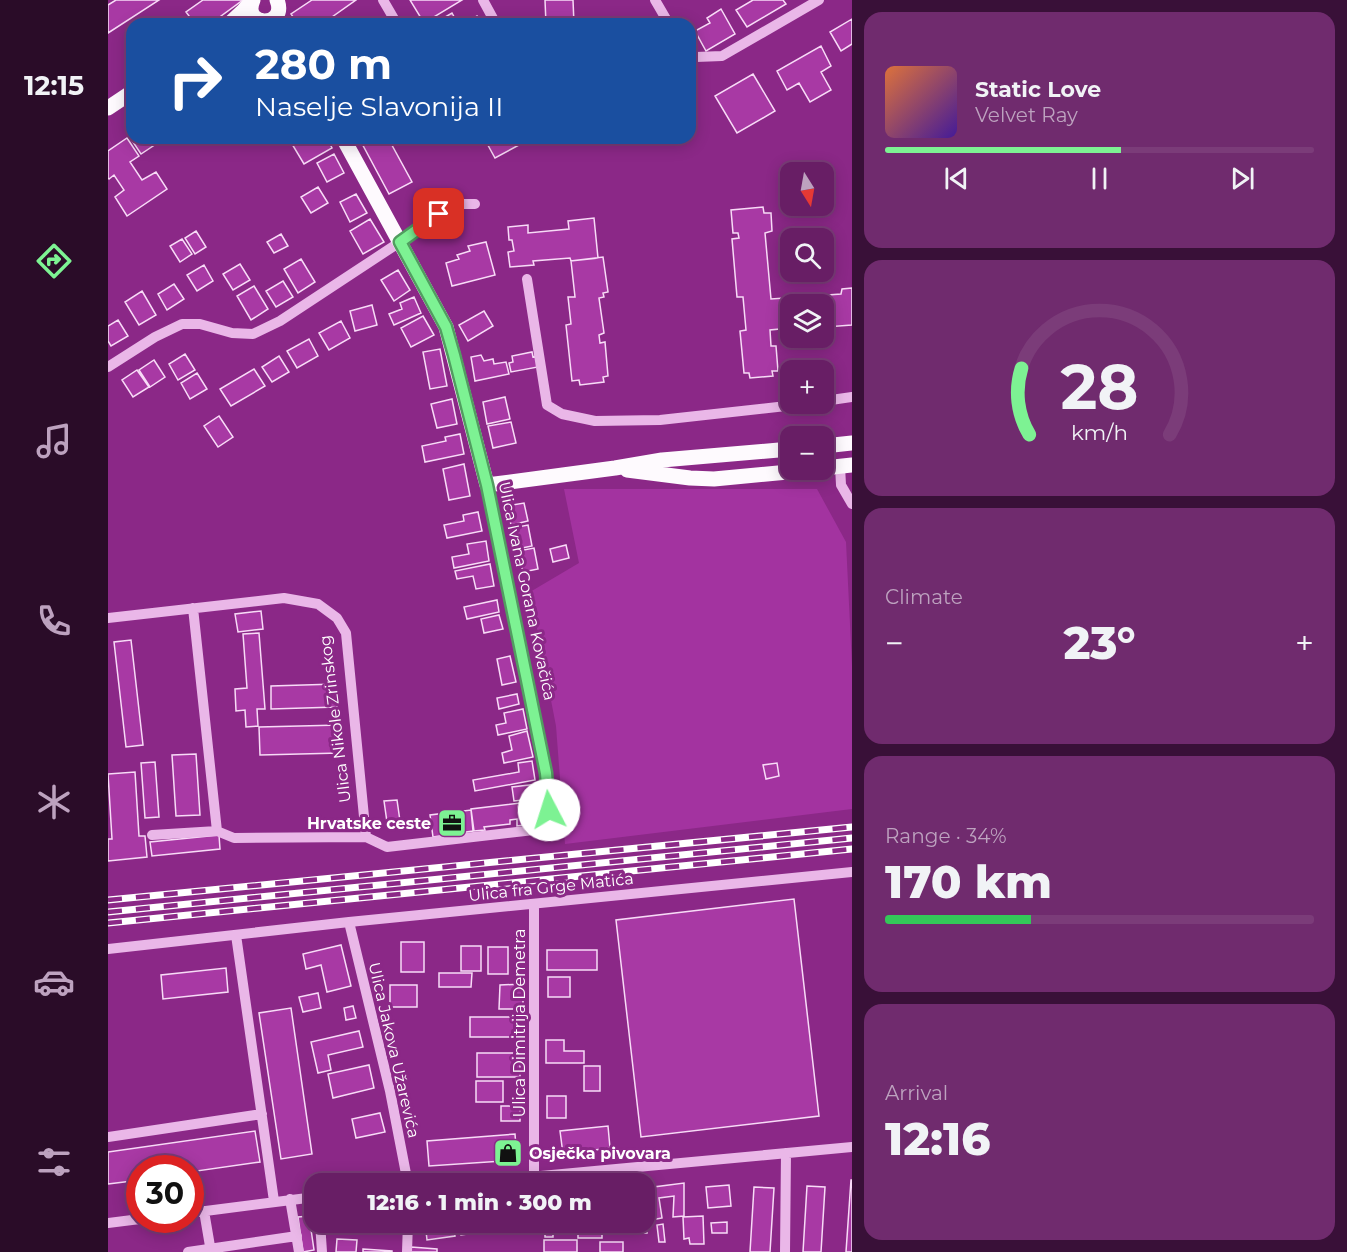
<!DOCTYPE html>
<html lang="en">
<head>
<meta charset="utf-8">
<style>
	body { margin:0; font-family:Montserrat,sans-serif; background:#702b6e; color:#f1f3f6; height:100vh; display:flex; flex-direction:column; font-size:22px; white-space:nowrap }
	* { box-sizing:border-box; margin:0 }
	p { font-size:20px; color:#bda2bf }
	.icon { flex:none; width:33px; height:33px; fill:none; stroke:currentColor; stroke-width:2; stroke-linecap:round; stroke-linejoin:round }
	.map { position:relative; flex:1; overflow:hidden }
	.side { display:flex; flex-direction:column; gap:12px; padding:12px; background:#391038; width:495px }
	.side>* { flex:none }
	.hud { position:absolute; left:18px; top:18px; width:570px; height:126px; border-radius:18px; box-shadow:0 3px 15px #0003,0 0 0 2px #7b3c79; background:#1a4fa0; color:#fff; overflow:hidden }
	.needle { width:39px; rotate:169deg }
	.tools { position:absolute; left:672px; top:162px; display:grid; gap:12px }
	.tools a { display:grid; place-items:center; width:54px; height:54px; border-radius:12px; background:#681e65; box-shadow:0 3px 15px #0003,0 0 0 2px #7b3c79; font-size:30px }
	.speed { position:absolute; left:18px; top:1155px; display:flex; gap:12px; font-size:30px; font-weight:700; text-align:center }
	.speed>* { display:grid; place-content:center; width:78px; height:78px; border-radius:50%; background:#681e65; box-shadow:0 3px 15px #0003,0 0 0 2px #7b3c79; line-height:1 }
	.speed .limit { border:9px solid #d22; background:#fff; color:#111 }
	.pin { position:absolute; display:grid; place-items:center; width:51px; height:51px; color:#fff; margin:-26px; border-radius:12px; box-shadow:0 3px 9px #0006 }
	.me { position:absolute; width:66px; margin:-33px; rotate:355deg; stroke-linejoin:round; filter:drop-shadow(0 0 4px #0008) }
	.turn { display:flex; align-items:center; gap:21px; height:126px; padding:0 30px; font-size:27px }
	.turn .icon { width:78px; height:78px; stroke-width:2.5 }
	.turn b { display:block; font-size:42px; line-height:51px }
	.big { font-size:45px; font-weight:800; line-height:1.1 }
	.side .card { flex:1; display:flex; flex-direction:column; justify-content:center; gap:9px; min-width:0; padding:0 21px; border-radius:18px; background:#702b6e }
	.side .dial { align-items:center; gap:0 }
	.dial svg { height:156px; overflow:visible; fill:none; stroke:#7b3c79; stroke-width:7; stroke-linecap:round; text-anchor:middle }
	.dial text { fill:#f1f3f6; stroke:none }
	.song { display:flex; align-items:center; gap:18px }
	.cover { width:72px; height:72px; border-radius:9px; background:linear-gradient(135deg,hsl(20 70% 55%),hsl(260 70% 35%)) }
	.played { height:6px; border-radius:3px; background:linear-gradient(90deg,#7df293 55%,#7b3c79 55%) }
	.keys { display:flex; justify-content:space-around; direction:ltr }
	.heat { display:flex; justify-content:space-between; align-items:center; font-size:33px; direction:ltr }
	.charge { height:9px; border-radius:4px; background:linear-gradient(90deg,#34c759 34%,#7b3c79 0) }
	.trip { position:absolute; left:196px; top:1173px; width:351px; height:60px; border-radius:18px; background:#681e65; box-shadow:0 3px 15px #0003,0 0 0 2px #7b3c79; font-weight:800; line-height:60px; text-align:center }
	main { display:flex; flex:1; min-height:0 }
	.dock { display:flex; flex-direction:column; width:108px; justify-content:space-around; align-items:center; background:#2a0c28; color:#bda2bf }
	.dock .icon { width:42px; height:42px }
	.dock .active { color:#7df293 }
	.dock b { font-size:27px; color:#f1f3f6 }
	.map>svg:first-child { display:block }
	.green { fill:#a333a0 }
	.building { fill:#a839a4; stroke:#f8dbf7; stroke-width:1.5 }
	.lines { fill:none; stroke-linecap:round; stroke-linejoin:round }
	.minor { stroke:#eab7e8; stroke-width:10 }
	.major { stroke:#fefafe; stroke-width:15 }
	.rail-casing { stroke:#fff; stroke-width:7 }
	.rail { stroke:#8b2887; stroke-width:4.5; stroke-dasharray:14; stroke-linecap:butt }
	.route-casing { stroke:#519d60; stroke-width:15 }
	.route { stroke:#7df293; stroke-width:10 }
	.labels { text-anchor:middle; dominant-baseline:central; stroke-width:6; stroke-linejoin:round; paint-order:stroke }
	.street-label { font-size:16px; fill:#fff; stroke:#8b2887 }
	.poi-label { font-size:16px; font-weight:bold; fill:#fff; stroke:#8b2887; text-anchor:end }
</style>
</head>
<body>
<main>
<nav class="dock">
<b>12:15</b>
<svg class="icon active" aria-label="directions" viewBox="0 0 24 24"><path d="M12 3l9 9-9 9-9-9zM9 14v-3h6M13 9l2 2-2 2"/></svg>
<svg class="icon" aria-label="music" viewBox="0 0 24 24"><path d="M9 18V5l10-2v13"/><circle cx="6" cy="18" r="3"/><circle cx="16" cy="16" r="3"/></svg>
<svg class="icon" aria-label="phone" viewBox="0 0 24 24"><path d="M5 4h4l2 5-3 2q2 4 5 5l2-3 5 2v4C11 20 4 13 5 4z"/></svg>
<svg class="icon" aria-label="climate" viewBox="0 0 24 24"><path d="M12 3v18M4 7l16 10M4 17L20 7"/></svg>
<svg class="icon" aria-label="car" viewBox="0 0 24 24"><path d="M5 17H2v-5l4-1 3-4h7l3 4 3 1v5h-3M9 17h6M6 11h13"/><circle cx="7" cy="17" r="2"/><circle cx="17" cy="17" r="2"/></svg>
<svg class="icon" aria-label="filters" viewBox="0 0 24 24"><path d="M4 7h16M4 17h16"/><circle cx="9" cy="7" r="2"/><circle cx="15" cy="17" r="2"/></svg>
</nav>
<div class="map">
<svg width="744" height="1252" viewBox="0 0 744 1252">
	<rect width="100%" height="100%" fill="#8b2887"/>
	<!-- green -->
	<path class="green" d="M456,489h253l29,53 6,124v143l-287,35 -9,-118 -26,-134 49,-29z"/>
	<!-- building -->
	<path class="building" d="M8,0h43l-51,33v-28z
		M95,0h40l-33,24h-15l-9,-12z
		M204,0h44l-34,24h-24l-7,-10z
		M302,0h52l-38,23z
		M437,0h28l1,24h-28z
		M645,0h30l3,4 -39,23 -11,-17z
		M613,9l14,25 -29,17 -11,-20 15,-8 -3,-5z
		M344,13l6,11h-25z
		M369,16l5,8h-19z
		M744,19v25l-11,7 -11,-19z
		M713,46l10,20 -10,6 10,18 -21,12 -11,-19 -12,7 -10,-19z
		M645,74l22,37 -38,22 -22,-37z
		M24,134v4h33l-24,16 -12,-18z
		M19,138l12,18 -9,6 12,18 14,-8 11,17 -40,27 -12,-19 9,-7 -10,-15 -5,4 -1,-1v-27z
		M72,138h16l-11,7z
		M193,138h26l5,10 -28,16 -12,-20z
		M251,138h29l24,44 -23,12z
		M376,138h48l-37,20z
		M226,154l10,19 -17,9 -10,-19z
		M210,187l10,16 -17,10 -10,-16z
		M248,194l11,19 -17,9 -10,-20z
		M655,207l1,6h7l1,18 -7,2 6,66 70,-5 1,-5 10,-1v37l-26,2v-7h-2v-16h-34v24l-20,2 1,16h5l2,25h-6l1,5 -23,2 -1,-5h-5l-4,-42 6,-1 -3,-33h-6l-5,-58 7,-1 -1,-5h-5l-2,-23z
		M486,218l4,40 -27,3 -1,-3 -37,3 1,4 -24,2 -2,-15 6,-1 -2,-11h-3l-1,-13 20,-2v8l41,-4 -1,-8z
		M262,219l14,23 -21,12 -13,-23z
		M88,231l10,16 -11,7 -10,-16z
		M173,234l7,12 -14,7 -7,-11z
		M74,239l10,15 -12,8 -10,-16z
		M378,242l9,33 -43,11 -6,-23 13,-4 -2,-4 13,-4 -2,-5z
		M495,257l5,35 -5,1 1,4 -5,1 5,35 -5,2 1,8 5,-1 3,34 -5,1 1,5 -24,3 -1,-5 -7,1 -6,-56 5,-1 -3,-27h7l-4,-36z
		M193,259l14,23 -17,11 -14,-24z
		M132,264l10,16 -17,10 -10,-16z
		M96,265l9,16 -16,10 -10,-16z
		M290,270l12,20 -16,11 -13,-21z
		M175,281l10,16 -17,10 -10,-16z
		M66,284l10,15 -17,11 -9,-16z
		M146,286l14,23 -17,11 -14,-24z
		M34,291l14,24 -17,10 -14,-23z
		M306,297l7,16 -27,12 -5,-11 13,-5 -2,-6z
		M264,305l5,20 -22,6 -5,-20z
		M376,311l9,15 -25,15 -9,-16z
		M315,316l11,19 -23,12 -10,-19z
		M10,320l10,16 -17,10 -3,-5v-15z
		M233,321l9,17 -21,12 -10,-17z
		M201,339l9,17 -21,12 -10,-17z
		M332,349l7,37 -17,3 -7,-37z
		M424,352l1,5 3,-1 2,11 -27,5 -2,-9 4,-1 -1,-6z
		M77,354l10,16 -17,10 -9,-16z
		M373,355l3,6 9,-2 1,5 12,-2 3,12 -34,7 -4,-24z
		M171,356l10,16 -17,10 -10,-15z
		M46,360l11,17 -15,10 -11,-17z
		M146,369l11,17 -34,20 -11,-17z
		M29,370l12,17 -16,10 -11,-17z
		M89,373l10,16 -17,10 -9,-16z
		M397,397l5,22 -23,5 -4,-22z
		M344,399l5,25 -20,4 -6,-24z
		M111,416l14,21 -15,10 -14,-21z
		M403,422l5,21 -23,5 -5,-22z
		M352,434l4,20 -39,8 -3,-16 24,-5 -1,-4z
		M356,464l6,32 -21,4 -6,-31z
		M416,503l4,18 -17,4 -4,-19z
		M370,512l4,19 -35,7 -3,-13 20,-4 -1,-6z
		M420,525l4,21 -15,3 -5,-21z
		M378,541l3,20 -35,7 -2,-11 17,-3 -2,-10z
		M458,545l3,13 -16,4 -3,-13z
		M426,548l4,21 -15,3 -5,-21z
		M382,564l4,22 -18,3 -3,-13 -16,3 -2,-8z
		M389,600l2,12 -32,7 -3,-12z
		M153,611l2,18 -25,3 -3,-18z
		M391,615l4,14 -19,4 -3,-14z
		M151,633l6,76h-8l1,17 -12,1 -1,-17 -9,1 -1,-22 12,-1 -4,-54z
		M23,640l12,105 -17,2 -12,-105z
		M402,656l6,26 -14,3 -5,-26z
		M228,684l1,23 -66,2v-23z
		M409,694l2,10 -20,5 -2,-11z
		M415,709l4,20 -29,6 -2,-10 10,-2 -2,-10z
		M232,725v28l-80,2 -1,-28z
		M419,731l6,26 -29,6 -2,-10 10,-3 -3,-14z
		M88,754l4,61 -24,1 -4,-61z
		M424,761l3,19 -60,11 -2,-11 46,-8 -1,-9z
		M47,762l4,55 -14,1 -4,-55z
		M669,763l2,13 -13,3 -3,-14z
		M27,772l4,64h6l2,21 -39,4v-22h4l-4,-65z
		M430,784l2,14 -26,3 -2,-14z
		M289,800l4,28 -13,1 -4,-28z
		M429,801l2,22 -22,3v-7l-7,1v4l-26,3 1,3 -11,1 -3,-22z
		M363,810l2,21 -40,6 -3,-22z
		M111,835l1,14 -68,7 -2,-14z
		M686,899l25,217 -178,21 -25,-217z
		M293,942h23v30h-23z
		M233,945l10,41 -24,6 -6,-27 -15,4 -3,-15z
		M353,946h20v25h-20z
		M380,947h20v27h-20z
		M439,950h50v20h-50z
		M118,968l2,24 -65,7 -2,-24z
		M331,973h33l-1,14h-32z
		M440,977h22v20h-22z
		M415,984v25h-24l1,-24z
		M282,985h27v22h-27z
		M210,993l3,15 -18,4 -4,-15z
		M245,1006l3,12 -10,2 -2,-12z
		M183,1008l21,146 -31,5 -22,-146z
		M362,1017h53v20h-53z
		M251,1031l4,16 -35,8 3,15 -13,3 -7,-31z
		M438,1040h18v11h20v12h-38z
		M369,1053h43v24h-43z
		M261,1065l5,23 -41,10 -5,-24z
		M476,1066h16v25h-16z
		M368,1081h27v21h-27z
		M439,1096h19v22h-19z
		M393,1106h19v15h-19z
		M272,1113l5,19 -29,6 -4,-19z
		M500,1126l2,22 -47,6 -3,-23z
		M147,1131l5,31 -70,10v-4h-50v12l-32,4v-32z
		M407,1134l2,26 -88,6 -2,-25z
		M743,1180h1v72h-6z
		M576,1183v33l-11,1 1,-21 -15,2 3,20 -11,2 -5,-32z
		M621,1185l2,21 -23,2 -2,-21z
		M699,1186l18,1 -4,65h-18z
		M646,1187l20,1 -4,64h-20z
		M537,1199h2v34h-30v-11h28z
		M201,1216l5,34 -11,2 -5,-35z
		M595,1216l1,28h-14l-1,-6 -5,1 -1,-22z
		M260,1222h24v6l-24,2z
		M317,1222h28l2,14 -28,4z
		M351,1222h21l2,10 -21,3z
		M405,1222h24v3h-24z
		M437,1222h8v15h-8z
		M470,1222h24v16h-24z
		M619,1222v11h-15l-1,-10z
		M555,1224l2,18h-6l-2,-17z
		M229,1239l20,1 -1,12h-20z
		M436,1240h33v12h-33z
		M492,1242h23v10h-23z
		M303,1247l26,2v3h-26z
		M255,1249l29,2v1h-29z"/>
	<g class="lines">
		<!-- minor -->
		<path class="minor" d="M275,0l14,24
			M375,0l13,24
			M547,0l14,24
			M582,54l6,3 26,-1 97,-56
			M419,279l20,126 15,9 33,7 65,-1 144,-16
			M0,367l47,-30 27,-13h18l32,9 21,1 27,-13 120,-79 39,-28 21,-10h15
			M716,401l28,-4
			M732,466l1,19 11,19
			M85,608l24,223
			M0,618l176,-20 34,6 19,14 9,15 20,204
			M44,835l65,-4 17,7 132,-1 21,10 164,-19 -5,-55 -59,-288
			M241,922l41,169 18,93
			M128,935l38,266
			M0,949l241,-27 503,-50
			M0,1137l154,-23
			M426,1177v-273
			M347,1184l397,-37
			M182,1199l9,53
			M96,1211l7,41
			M82,1213l125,-16
			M212,1222l2,30
			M0,1223l32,-4
			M80,1252l109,-16
			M299,1252l1,-30
			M677,1252l1,-99"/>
		<!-- major -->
		<path class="major" d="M145,0c-12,28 35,28 24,0
			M121,24l15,-14 7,-8
			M0,108l24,-16
			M235,138l103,189 41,158 128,-17 47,-8 128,-11
			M716,446l28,-3
			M716,468l28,-3
			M519,470l63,8 24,1 95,-9"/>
		<!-- rail casing -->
		<g class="rail-casing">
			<path id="rail" d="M0,900l744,-73
				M0,912l744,-74
				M0,923l744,-74"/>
		</g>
		<!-- rail -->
		<use href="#rail" class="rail"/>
	</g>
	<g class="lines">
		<!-- route casing -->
		<g class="route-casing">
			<path id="route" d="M331,214l-39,28 46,85 8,28 33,130 59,288 3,37"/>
		</g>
		<!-- route -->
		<use href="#route" class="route"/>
	</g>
	<!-- icons -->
	<defs>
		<g id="office-square" transform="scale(1.5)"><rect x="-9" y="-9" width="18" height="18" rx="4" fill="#7df293" stroke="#8b2887"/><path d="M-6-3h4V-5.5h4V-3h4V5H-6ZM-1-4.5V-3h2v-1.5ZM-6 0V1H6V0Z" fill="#111"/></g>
		<g id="shop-square" transform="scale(1.5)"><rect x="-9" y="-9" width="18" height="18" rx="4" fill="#7df293" stroke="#8b2887"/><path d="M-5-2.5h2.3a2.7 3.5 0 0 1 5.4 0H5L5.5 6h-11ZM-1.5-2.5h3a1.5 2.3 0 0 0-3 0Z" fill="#111"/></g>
	</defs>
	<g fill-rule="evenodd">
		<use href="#office-square" x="344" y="823"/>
		<use href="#shop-square" x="400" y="1153"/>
	</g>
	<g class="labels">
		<!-- street labels -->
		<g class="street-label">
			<text transform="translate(419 591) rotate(78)">Ulica Ivana Gorana Kovačića</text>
			<text transform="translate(227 719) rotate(-97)">Ulica Nikole Zrinskog</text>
			<text transform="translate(443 887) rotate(-6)">Ulica fra Grge Matića</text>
			<text transform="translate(411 1023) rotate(-90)">Ulica Dimitrija Demetra</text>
			<text transform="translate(286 1050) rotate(77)">Ulica Jakova Užarevića</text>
		</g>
		<!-- poi labels -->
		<g class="poi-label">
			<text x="323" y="823">Hrvatske ceste</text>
			<text x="421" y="1153" text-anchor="start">Osječka pivovara</text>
		</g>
	</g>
</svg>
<div class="tools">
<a><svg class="needle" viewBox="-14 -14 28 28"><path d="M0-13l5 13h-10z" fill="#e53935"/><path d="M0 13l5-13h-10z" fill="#bda2bf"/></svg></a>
<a><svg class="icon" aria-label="search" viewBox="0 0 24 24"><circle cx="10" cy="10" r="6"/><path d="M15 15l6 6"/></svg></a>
<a><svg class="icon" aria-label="layers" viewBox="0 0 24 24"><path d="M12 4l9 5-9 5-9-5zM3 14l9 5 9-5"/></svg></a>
<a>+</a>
<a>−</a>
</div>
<div class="speed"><div class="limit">30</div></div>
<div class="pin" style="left:331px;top:214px;background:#d93025"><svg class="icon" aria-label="arrive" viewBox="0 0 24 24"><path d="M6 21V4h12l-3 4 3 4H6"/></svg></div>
<svg class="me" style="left:441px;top:810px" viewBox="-20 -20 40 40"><circle r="19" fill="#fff"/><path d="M0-13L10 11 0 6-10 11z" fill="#7df293"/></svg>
<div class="trip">12:16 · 1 min · 300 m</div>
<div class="hud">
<div class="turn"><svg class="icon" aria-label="right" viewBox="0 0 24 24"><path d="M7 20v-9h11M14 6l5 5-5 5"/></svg><div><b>280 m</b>Naselje Slavonija II</div></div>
</div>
</div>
<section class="side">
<div class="card">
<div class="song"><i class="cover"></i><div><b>Static Love</b><p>Velvet Ray</p></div></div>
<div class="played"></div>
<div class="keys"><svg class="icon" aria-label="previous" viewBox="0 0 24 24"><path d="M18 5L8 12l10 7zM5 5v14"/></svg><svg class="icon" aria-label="pause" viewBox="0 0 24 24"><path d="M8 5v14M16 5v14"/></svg><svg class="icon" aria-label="next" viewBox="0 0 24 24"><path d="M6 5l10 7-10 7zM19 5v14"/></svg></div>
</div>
<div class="card dial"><svg viewBox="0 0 100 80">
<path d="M14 69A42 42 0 1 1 86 69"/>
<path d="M14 69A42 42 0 0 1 10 35" stroke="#7df293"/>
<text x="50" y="56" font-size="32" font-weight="700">28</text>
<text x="50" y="72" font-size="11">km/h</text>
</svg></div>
<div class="card"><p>Climate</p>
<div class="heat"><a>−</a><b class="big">23°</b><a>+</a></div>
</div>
<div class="card"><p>Range · 34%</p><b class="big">170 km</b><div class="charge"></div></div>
<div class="card"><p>Arrival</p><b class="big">12:16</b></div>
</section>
</main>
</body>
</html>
